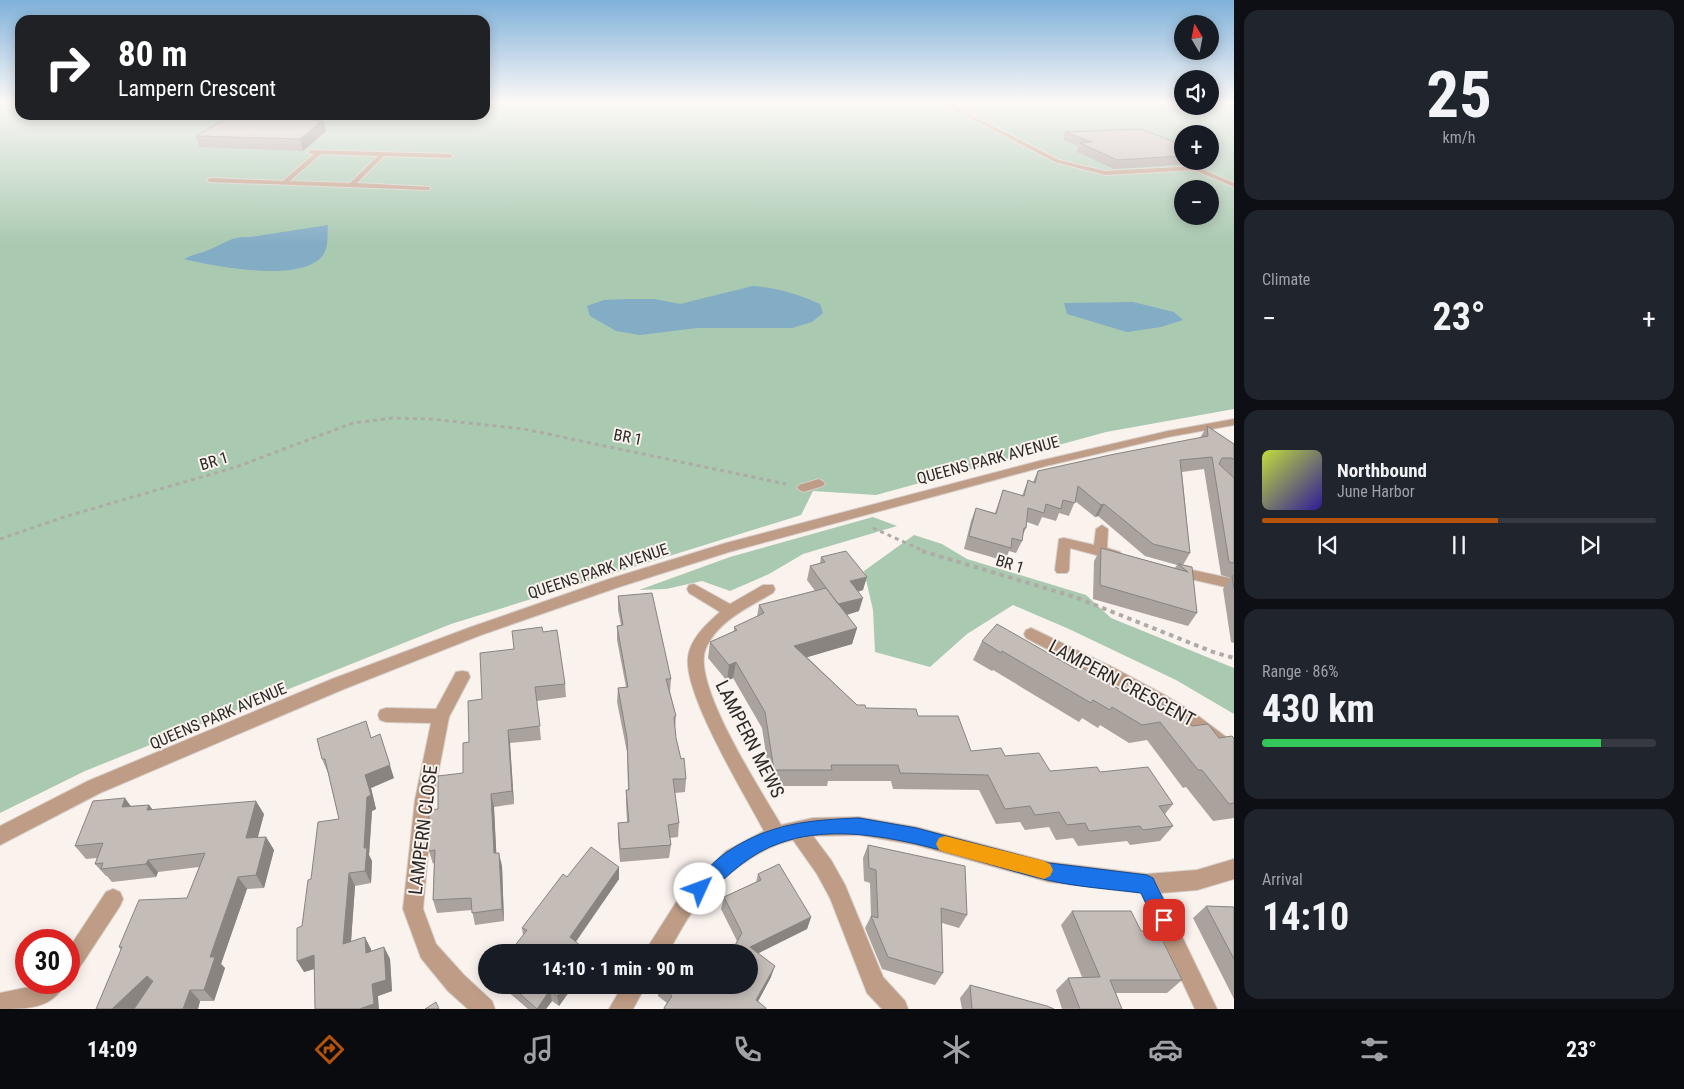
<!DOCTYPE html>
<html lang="en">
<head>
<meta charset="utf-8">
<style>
	body { margin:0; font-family:"Roboto Condensed",sans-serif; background:#20242c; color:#f1f3f6; height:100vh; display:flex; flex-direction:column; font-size:19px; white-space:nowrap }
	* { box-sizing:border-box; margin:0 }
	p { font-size:16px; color:#9ea1a6 }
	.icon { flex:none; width:28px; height:28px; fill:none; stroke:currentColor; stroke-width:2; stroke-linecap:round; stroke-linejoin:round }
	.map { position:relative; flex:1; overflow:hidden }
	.panel { display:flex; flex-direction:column; gap:10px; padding:10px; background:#0d0f14; width:450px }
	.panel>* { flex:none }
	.guide { position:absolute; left:15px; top:15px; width:475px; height:105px; border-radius:15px; box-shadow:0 2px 12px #0003; background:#202124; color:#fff; overflow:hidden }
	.needle { width:32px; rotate:350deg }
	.fabs { position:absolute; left:1174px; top:15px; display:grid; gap:10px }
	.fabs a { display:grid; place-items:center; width:45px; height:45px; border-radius:50%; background:#171b24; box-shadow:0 2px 12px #0003; font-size:25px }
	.speed { position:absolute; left:15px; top:929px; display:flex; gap:10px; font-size:25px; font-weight:700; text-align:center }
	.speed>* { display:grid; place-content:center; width:65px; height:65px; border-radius:50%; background:#171b24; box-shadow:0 2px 12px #0003; line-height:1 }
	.speed .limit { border:8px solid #d22; background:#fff; color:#111 }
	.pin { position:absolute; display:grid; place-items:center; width:42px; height:42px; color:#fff; margin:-21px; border-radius:10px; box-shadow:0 2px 8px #0006 }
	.me { position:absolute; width:55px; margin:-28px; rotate:47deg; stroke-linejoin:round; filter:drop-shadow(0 0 4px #0008) }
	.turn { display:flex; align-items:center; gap:18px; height:105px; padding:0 20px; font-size:22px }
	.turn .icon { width:65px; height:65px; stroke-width:2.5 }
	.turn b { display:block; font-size:35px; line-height:42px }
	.big { font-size:38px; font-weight:700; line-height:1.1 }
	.panel .tile { flex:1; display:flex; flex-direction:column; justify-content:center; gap:8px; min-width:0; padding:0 18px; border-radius:15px; background:#20242c }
	.panel .dial { align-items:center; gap:0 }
	.dial b { font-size:65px; line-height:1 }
	.song { display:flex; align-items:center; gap:15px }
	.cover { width:60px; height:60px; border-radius:8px; background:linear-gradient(135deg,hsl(70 70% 55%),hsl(250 70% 35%)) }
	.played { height:5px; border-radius:2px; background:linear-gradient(90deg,#b45309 60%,#363941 60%) }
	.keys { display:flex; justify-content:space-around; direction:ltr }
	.heat { display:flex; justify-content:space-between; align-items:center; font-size:28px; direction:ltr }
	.charge { height:8px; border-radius:4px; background:linear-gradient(90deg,#34c759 86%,#363941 0) }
	.trip { position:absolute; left:478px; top:944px; width:280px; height:50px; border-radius:25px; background:#171b24; box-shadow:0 2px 12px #0003; font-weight:700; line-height:50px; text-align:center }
	.tab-bar { display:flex; height:80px; justify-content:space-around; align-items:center; background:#090b0e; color:#9ea1a6 }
	.tab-bar .icon { width:35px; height:35px }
	.tab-bar .active { color:#b45309 }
	.tab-bar b { font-size:22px; color:#f1f3f6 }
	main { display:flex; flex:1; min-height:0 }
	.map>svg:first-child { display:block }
	.green { fill:#a9c9b1; fill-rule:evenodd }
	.water { fill:#83acc5 }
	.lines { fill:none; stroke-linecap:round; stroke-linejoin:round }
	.minor-casing { stroke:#d5cec9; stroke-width:2 }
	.path-far2 { stroke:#b0aaa6; stroke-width:1; stroke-dasharray:2 2; stroke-linecap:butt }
	.path-far1 { stroke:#b0aaa6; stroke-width:3; stroke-dasharray:4 4; stroke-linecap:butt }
	.path { stroke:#b0aaa6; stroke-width:4; stroke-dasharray:4.5 4.5; stroke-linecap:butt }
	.minor { fill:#bf9c85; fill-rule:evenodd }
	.wall { fill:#a9a29d }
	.shaded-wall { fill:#898480 }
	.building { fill:#c4bcb7; stroke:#898480 }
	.route { fill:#1a73e8; stroke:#114b97 }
	.slow { fill:#f59e0b }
	.labels { text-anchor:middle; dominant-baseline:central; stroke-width:4; stroke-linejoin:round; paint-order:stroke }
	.street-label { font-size:16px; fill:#2c2927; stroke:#faf2ed }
	.near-street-label { font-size:19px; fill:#2c2927; stroke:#faf2ed }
</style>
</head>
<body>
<main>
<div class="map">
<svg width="1234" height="1009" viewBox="0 0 1234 1009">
	<rect width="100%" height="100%" fill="#faf2ed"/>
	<!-- green -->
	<path class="green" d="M0,103h20v12h465v-12h697v3h28v-3h24v306l-128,23 -230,63 -63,-4 -12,24 -350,109 -366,147 -85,42zM1182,134h28v27h-28zM1182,189h28v27h-28z
		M873,517l24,9 -94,28 -34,20 -39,17 -28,-10 -36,8 -27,1 91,-33z
		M914,535l28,9 25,15 119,36 25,23 123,50v46l-58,-34 -107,-51 -56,-24 -46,29 -37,33 -55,-15 -2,-42 -9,-39z"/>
	<!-- water -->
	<path class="water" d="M328,225c-1,9 1,22 -5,30 -20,29 -110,11 -139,4 7,-4 14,-5 22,-8 17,-6 23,-15 44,-14z
		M753,286c25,2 45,8 67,18l3,9 -11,9 -20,6h-95l-57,7 -24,-4 -26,-15 -3,-10 17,-6 25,-1h25l26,5z
		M1133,302l41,10 9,8 -22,7 -34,5 -60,-18 -3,-11z"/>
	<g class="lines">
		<!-- minor casing -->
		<g class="minor-casing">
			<path id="minor" d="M942,103h6l111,57 46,11 90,-5 39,17v4l-40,-17 -89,5 -50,-13z
				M310,150l140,4 3,2 -3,2 -66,-2 -27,27 73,4v2l-2,1 -218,-8 -3,-2 3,-2 73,3 31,-27 -6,-1zM321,154l57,2 -28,27 -60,-2z
				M1234,419v6l-66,12 -122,29 -317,86 -110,35 -138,48 -137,54 -244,104 -100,52v-19l88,-45 244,-102 139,-52 138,-48 117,-36 313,-82 129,-30z
				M819,479l6,4 -2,3 -20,6 -6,-4 2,-3z
				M1102,525l6,4 -1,19 13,4 2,3 -2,3 -5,2 -45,-12 -1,22 -2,3h-10l-2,-3 4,-31 5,-1 30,7 2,-16z
				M1178,567l56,12v10l-61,-14 -2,-3 2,-3z
				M694,584l36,20 33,-19h10l2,4 -2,4c-24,14 -55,28 -67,55 -16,34 56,144 75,177l32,-7 46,-1 57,10 133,35 98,12 50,-4 37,-11v20l-37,11 -36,3 56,116h-22l-54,-116 -92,-11 -133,-37 -57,-10 -46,1 18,24 14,25 38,92 22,24 3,8h-26l-15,-16 -37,-95 -13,-24 -24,-34c-37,8 -72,38 -97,67 -11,13 -19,31 -28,45h-22l3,-7 33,-52 44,-42 38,-20c-19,-36 -80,-136 -76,-173 2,-20 19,-34 32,-46l-31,-19 -2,-4 2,-4z
				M1031,628l85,41 52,28 25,15 41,31v18l-6,-3 -23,-19 -48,-33 -131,-68 -2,-4 2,-4z
				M462,671l6,1 2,5 -21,40 -16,83 -10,109 13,35 28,31 28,26 3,8h-27l-20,-18 -27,-33 -18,-49 12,-109 16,-77 -45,-1 -6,-2 -2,-5 2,-5 6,-2 50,1 20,-37z
				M113,889l7,3 3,7 -3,7 -44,67 -7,3v-28l37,-56z
				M41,982h25c-13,27 -39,27 -66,27v-16l39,-8z
				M623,985h23l-13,24h-24z"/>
		</g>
		<!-- path-far2 -->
		<path class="path-far2" d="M722,103l1,2"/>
		<!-- path-far1 -->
		<path class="path-far1" d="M873,528l53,24
			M0,539l64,-22 172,-50 117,-44 39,-5 39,1 93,10 262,55"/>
		<!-- path -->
		<path class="path" d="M922,551l153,46 138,55 21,6"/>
		<!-- minor -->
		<use href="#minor" class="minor"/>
	</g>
	<!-- wall -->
	<path class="wall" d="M291,119l32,1 3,11 -23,20 -104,-4 -3,-11z
		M1065,132l117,13v16h27l-2,5 -12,-2 -81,5 -37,-17 2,-6 -16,-6z
		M1207,426l27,18v199l-3,-1 -8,-53 8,-11 -10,-3 -17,-106 -22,3 8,81 -7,12 9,2 5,46 -9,13 -95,-27 1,-38 7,-13 74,20 2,-3 -32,-9 -47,-40 -3,1 -20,-16 -6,15 -10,-3 -3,8 -14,-4 -4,9 -11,-4 -1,6 -3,7 -1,6 -6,12 -7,-2 -4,10 -41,-12 7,-28 5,-13 19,5 8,-23 19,6 6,-16 5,2 5,-11 162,-33z
		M821,557l42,33 -5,2 1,19 -12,4 10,13 -5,16 -45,13 50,48 9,3 52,8 53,35 34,5 45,15 50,1 73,32 -8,10 8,12 -13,15 -30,4 -3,-4 -49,5 -5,-8 -17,2 -7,-13 -24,3 -5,-8 -24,2 -17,-34 -86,-1 -2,-8h-63l-1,5h-56l-9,-58 -29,-50 -6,3 -19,-23 2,-16 24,-11v-4l23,-10 2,-12 56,-14 -8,-11 3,-14 10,-3z
		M618,596l53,83 -1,13 6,24 -1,12 1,10 10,41 -1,13 -10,1 4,30 -1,14 -8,1 1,7 -2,13 -49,4 -2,-25v-14l9,-1 -1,-18v-14h2l-1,-38 -10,-50 1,-14 8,-1 -9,-47v-14l4,-1 -3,-15z
		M543,632l22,52 1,13 -29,4 4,39 -31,3 4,61 -20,3 2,46 6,13 2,55 -29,4 -3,-15 -35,3 -4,-13 1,-37 -1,1 -4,-13 9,-42 25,-36 6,-31 13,-43 32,-50z
		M982,641l94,28 43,20 69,30 -1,1 5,6 27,12h15v80l-21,3 -27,-34 -3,1 -36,-48 -18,3 -29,-18 -2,3 -16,-10 -3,4 -86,-52 -1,1 -19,-11z
		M371,737l23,41 -23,10 5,21 -4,2 -3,44 3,6 -1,22 -16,3 -4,55 20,8v2l13,-4 6,12 2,32 -14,5 -64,-27 -10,3 -2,-46 9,-47 28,-60 -11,-46 -6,-14z
		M149,805l4,5 111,4 -6,23h8l8,13 -10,38 -17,1 -26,75 4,4 -11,33h-14l-2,8h-102l25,-59 -2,-3 68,-49 12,-31 -41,5 -2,5 -44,5 -5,-6h-1l-11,-12 2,-6 -11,1 -11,-13 56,-40z
		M868,845l99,70 -8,13 -17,-5 1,50 -8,12 -53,-16 -17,-41 6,-12 -1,-33 -6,-2 -1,-23z
		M619,867v12l-43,63 -53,-7 -1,-7 45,-51z
		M758,874l53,43 -4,12 -49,24 13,24 -13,24 8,8h-103l4,-6 -9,-7 1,-11h90l-12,-44 -16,-32 3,-12 32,-15z
		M1206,906l28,1v92l-41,-81z
		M1072,911l69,20 41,49 -15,13h-51l6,16h-60l-6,-19 12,-12 14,-1 -21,-52z
		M500,985h74l-15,21 -7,-5 -6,8h-18z
		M970,985l84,24h-92l-2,-11z"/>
	<!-- shaded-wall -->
	<path class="shaded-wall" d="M284,115h6l2,8 -14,-4z
		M323,120l3,11 -23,20 -3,-12z
		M1104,504l-6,12 -3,1 6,-12z
		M867,577l-4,13 -17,4 4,-13z
		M863,598l-4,13 -24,7 3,-14z
		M857,628l-5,16 -61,18 3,-16z
		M736,662l-3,16 -6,3 2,-16z
		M508,730l2,13 4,61 -2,-13z
		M380,734l14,44 -23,10 5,21 -4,2 -3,44 3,6 -1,22 -6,-12 -1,-23 1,-73z
		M491,794l3,13 3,59 -3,-13z
		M125,798l10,14 -13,-5z
		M256,801l8,13 -10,37 -8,-13z
		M149,805l10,13 -12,-8z
		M266,837l8,13 -10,38 -8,-13z
		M499,853l3,13 2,55 -2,-12z
		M148,860l10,12 -2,5 -10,-13z
		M619,867v12l-48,69 -1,-11z
		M349,873l6,13 -5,70 -7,-12z
		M238,877l9,12 -26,75 4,4 -11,33 -10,-11 6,-33z
		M811,917l-4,12 -58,29 1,-11z
		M365,937l6,12 1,16 -6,-12z
		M581,946l1,6h-5z
		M384,947l6,12 2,32 -14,5 1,13h-20l13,-25z
		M314,955l7,12 -17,5 -7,-11z
		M775,966l-4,11 -17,32 2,-9z
		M147,976l11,12 -22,21h-24z
		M565,985h9l-15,21 -2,-10z
		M190,990l10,11 -2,8h-15z
		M550,990l2,11 -6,8h-9z"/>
	<!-- building -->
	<path class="building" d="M232,115h52l-6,4 45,1 -23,19 -104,-3z
		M1141,129l41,16v11l-65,4 -37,-17 12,-1 -27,-10z
		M1207,426l27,18v16l-2,-2h-10l-3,6 15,14v85l-5,-1 -17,-105 -32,3 10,93 -37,-9 -49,-40 -3,1 -23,-19 -3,17 -12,-3 -2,9 -15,-5 -2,9 -16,-5 -2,20h-2l-2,13 -10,-3 -1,10 -42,-12 7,-28 20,6 7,-24 21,6 4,-16 7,3 3,-12 72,-16 98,-19z
		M1101,548l87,24 -10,-8 14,3 5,46 -97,-28z
		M846,551l21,26 -17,4 13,17 -25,6 -28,-38 15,-4 -4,-5z
		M1232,576h2v13z
		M826,588l31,40 -63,18 63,59h8l1,3 50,1 2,7h40l13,35 30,-3 4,8 34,-3 11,18 47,-4 3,5 48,-5 25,37 -14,2 14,20 -30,4 -3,-4 -51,5 -4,-8 -18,2 -8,-13 -24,3 -5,-9 -25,3 -17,-34 -88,-2 -2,-8h-67l1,5h-58l-9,-58 -29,-50 -7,3 -19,-23 27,-12 -3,-3 30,-14 -5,-8z
		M652,593l19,86h-5l10,37 -2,1 2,21 5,21 3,-1 2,21h-13l6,44 -11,2 3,20 -51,4 -2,-26 11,-1 -3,-32h3l-2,-52 -9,-50 10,-1 -11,-61 6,-1 -5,-29z
		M997,624l79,45 3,-3 40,23 5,-7 64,37h-2l6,7 16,-2 11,14 13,-2 2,2v65l-5,1 -27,-34h-4l-38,-48 -18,3 -30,-18 -2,3 -17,-10 -2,3 -89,-52 -1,2 -19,-12z
		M542,627l1,5 14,-2 8,54 -30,3 5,39 -32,4 4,61 -21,3 3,59h5l3,56 -30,4 -1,-15 -38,2 2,-50 -6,1v-41l9,-1v-33l25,-3v-30l6,-1 -1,-41 14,-2 -2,-46 34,-4 -2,-18z
		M366,721l5,17 9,-4 10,31 -25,10 6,20 -4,2 -3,51h3l-2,23 -16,2 -6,71 22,-7 1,16 18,-6 2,33 -14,4 2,20 -15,5h-44l-1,-54 -17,6v-33l5,-2 6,-46 3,-1 7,-57 21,-3 -14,-60h-3l-5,-20z
		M125,798l-3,9 27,-2 -2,5 109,-9 -10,37 20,-1 -10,38 -18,2 -28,80h5l-11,33h-14l-7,19h-49l19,-28 -6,-5 -35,33h-16l26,-62h-3l20,-47 48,-2 18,-45 -57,7 -2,4 -45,5 2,-6 -8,1 8,-21 -28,3 18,-45z
		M868,845l97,21 2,49 -26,-7 2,65 -55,-16 -17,-41 7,2 -2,-48 -7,-2z
		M591,847l28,20 -49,70 11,9 -4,6h-67l17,-22 -5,-2 41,-54 4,3z
		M779,864l32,53 -61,30 25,19 -19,34 10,8v1h-101l-1,-1 8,-12 -12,-11h89v-33h-18l11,-19 -18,-36 37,-17 -3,-6z
		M1206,906l28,1v52z
		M1072,911h59l10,20h17l24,49h-72l12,29h-42l-12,-31 32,-1z
		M510,985h55l-8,11 -7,-6 -13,19z
		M970,985l77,21 7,3h-82z
		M436,1002l3,7h-14z"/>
	<!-- sky -->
	<linearGradient id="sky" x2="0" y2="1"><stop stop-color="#7fb1da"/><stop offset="0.42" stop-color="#fdf9f7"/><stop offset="1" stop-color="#fdf9f7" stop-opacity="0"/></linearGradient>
	<rect width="1234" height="244" fill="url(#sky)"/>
	<!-- route -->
	<path class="route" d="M859,818l57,10 133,35 98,12 6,3 20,42 -3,7 -6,2 -7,-2 -16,-34c-31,-4 -64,-6 -94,-13 -80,-19 -186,-66 -267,-37 -30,10 -52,32 -74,53l-6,2 -6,-2 -3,-7 3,-6c10,-10 21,-23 33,-31 43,-29 83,-32 132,-34z"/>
	<!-- slow -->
	<path class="slow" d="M945,836l99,25 6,3 3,6 -3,6 -6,3 -99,-27 -6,-2 -3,-6 3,-6z"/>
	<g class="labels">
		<!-- street labels -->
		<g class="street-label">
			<text transform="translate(628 437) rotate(11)">BR 1</text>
			<text transform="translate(988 460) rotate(-15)">QUEENS PARK AVENUE</text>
			<text transform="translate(214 461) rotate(-17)">BR 1</text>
			<text transform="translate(1010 564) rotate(17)">BR 1</text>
			<text transform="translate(598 571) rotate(-18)">QUEENS PARK AVENUE</text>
			<text transform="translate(218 716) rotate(-23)">QUEENS PARK AVENUE</text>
		</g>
		<!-- near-street labels -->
		<g class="near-street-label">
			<text transform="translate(1122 683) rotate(28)">LAMPERN CRESCENT</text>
			<text transform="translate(750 739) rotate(63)">LAMPERN MEWS</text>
			<text transform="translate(423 830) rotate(-83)">LAMPERN CLOSE</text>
		</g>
	</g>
</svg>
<div class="fabs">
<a><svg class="needle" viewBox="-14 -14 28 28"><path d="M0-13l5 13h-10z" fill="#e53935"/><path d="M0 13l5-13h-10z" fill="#9ea1a6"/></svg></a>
<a><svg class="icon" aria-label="sound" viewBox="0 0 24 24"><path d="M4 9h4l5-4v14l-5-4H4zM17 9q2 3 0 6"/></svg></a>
<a>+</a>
<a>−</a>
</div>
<div class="speed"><div class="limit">30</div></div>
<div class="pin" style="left:1164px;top:920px;background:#d93025"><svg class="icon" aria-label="arrive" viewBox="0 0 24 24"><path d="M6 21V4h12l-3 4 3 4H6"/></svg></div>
<svg class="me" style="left:700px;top:889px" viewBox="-20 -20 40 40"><circle r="19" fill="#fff"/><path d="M0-13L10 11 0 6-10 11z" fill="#1a73e8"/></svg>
<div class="trip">14:10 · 1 min · 90 m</div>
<div class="guide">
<div class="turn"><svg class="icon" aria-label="right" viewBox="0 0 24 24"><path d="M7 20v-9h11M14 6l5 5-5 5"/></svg><div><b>80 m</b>Lampern Crescent</div></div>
</div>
</div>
<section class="panel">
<div class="tile dial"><b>25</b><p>km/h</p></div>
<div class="tile"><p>Climate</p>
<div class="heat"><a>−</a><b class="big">23°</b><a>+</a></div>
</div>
<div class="tile">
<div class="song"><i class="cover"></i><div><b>Northbound</b><p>June Harbor</p></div></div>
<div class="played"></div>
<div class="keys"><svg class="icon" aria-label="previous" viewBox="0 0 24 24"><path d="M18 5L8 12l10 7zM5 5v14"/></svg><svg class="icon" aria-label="pause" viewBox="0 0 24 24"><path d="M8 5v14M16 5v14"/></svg><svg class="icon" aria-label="next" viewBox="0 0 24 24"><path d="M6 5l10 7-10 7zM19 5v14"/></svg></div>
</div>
<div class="tile"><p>Range · 86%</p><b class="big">430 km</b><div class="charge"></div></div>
<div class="tile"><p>Arrival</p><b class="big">14:10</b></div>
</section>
</main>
<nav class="tab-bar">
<b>14:09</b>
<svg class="icon active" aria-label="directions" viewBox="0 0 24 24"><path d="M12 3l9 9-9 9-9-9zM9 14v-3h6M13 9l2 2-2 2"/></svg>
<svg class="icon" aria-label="music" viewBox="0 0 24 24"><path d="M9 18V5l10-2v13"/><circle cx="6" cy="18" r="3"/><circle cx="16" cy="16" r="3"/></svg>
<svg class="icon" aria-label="phone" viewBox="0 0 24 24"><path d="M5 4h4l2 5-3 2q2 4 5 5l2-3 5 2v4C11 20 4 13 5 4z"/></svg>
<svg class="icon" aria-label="climate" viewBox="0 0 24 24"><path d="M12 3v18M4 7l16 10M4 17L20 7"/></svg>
<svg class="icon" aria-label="car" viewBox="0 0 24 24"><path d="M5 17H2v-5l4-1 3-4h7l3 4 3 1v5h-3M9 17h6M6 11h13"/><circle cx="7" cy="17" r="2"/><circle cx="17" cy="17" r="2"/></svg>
<svg class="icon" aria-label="filters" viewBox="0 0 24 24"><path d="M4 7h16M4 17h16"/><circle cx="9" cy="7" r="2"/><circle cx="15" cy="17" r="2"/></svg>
<b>23°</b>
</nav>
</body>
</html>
